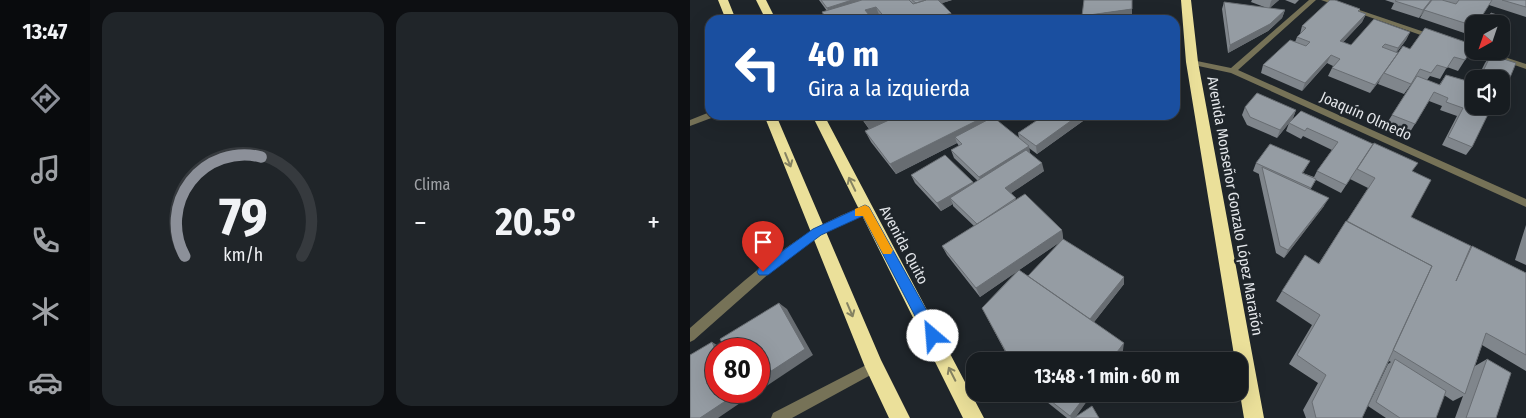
<!DOCTYPE html>
<html lang="es">
<head>
<meta charset="utf-8">
<style>
	body { margin:0; font-family:"Fira Sans Condensed",sans-serif; background:#202529; color:#f1f3f6; height:100vh; display:flex; flex-direction:column; font-size:19px; white-space:nowrap }
	* { box-sizing:border-box; margin:0 }
	p { font-size:16px; color:#9ea1a5 }
	.icon { flex:none; width:28px; height:28px; fill:none; stroke:currentColor; stroke-width:2; stroke-linecap:round; stroke-linejoin:round }
	.map { position:relative; flex:1; overflow:hidden }
	.side { display:flex; flex-direction:column; gap:12px; padding:12px; background:#0d0f12; width:600px }
	.side>* { flex:none }
	.banner { position:absolute; left:15px; top:15px; width:475px; height:105px; border-radius:15px; box-shadow:0 5px 20px #0002,0 0 0 1px #363a3e; background:#1a4fa0; color:#fff; overflow:hidden }
	.needle { width:32px; rotate:220deg }
	.tools { position:absolute; left:775px; top:15px; display:grid; gap:10px }
	.tools a { display:grid; place-items:center; width:45px; height:45px; border-radius:10px; background:#171c20; box-shadow:0 5px 20px #0002,0 0 0 1px #363a3e; font-size:25px }
	.speed { position:absolute; left:15px; top:338px; display:flex; gap:10px; font-size:25px; font-weight:700; text-align:center }
	.speed>* { display:grid; place-content:center; width:65px; height:65px; border-radius:50%; background:#171c20; box-shadow:0 5px 20px #0002,0 0 0 1px #363a3e; line-height:1 }
	.speed .limit { border:8px solid #d22; background:#fff; color:#111 }
	.pin { position:absolute; display:grid; place-items:center; width:42px; height:42px; color:#fff; margin:-51px -21px; border-radius:50% 50% 50% 0; rotate:-45deg; box-shadow:0 0 5px #0007 }
	.pin .icon { rotate:45deg }
	.me { position:absolute; width:55px; margin:-28px; rotate:333deg; stroke-linejoin:round; filter:drop-shadow(0 0 4px #0008) }
	.turn { display:flex; align-items:center; gap:18px; height:105px; padding:0 20px; font-size:22px }
	.turn .icon { width:65px; height:65px; stroke-width:2.5 }
	.turn b { display:block; font-size:35px; line-height:42px }
	.big { font-size:38px; font-weight:700; line-height:1.1 }
	.side .card { flex:1; display:flex; flex-direction:column; justify-content:center; gap:8px; min-width:0; padding:0 18px; border-radius:15px; background:#202529 }
	.side .dial { align-items:center; gap:0 }
	.dial svg { height:130px; overflow:visible; fill:none; stroke:#363a3e; stroke-width:7; stroke-linecap:round; text-anchor:middle }
	.dial text { fill:#f1f3f6; stroke:none }
	.heat { display:flex; justify-content:space-between; align-items:center; font-size:28px; direction:ltr }
	.side .tiles { flex:1; display:grid; gap:12px; grid-template-columns:repeat(2,1fr) }
	.trip { position:absolute; left:276px; top:352px; width:282px; height:50px; border-radius:15px; background:#171c20; box-shadow:0 5px 20px #0002,0 0 0 1px #363a3e; font-weight:700; line-height:50px; text-align:center }
	main { display:flex; flex:1; min-height:0 }
	.tab-bar { display:flex; flex-direction:column; width:90px; justify-content:space-around; align-items:center; background:#090b0d; color:#9ea1a5 }
	.tab-bar .icon { width:35px; height:35px }
	.tab-bar .selected { color:#8c9099 }
	.tab-bar b { font-size:22px; color:#f1f3f6 }
	.map>svg:first-child { display:block }
	.lines { fill:none; stroke-linecap:round; stroke-linejoin:round }
	.lane { fill:#767257; fill-rule:evenodd }
	.street { fill:#767257; fill-rule:evenodd }
	.highway { fill:#ebe09a; fill-rule:evenodd }
	.wall { fill:#80868c; fill-rule:evenodd }
	.shaded-wall { fill:#686d72 }
	.building { fill:#959ca3; stroke:#686d72 }
	.oneway { stroke:#858262 }
	.route { fill:#1a73e8; stroke:#114b97 }
	.slow { fill:#f59e0b }
	.labels { text-anchor:middle; dominant-baseline:central; stroke-width:5; stroke-linejoin:round; paint-order:stroke }
	.street-label { font-size:15px; fill:#e3e6ea; stroke:#1f252a }
</style>
</head>
<body>
<main>
<nav class="tab-bar">
<b>13:47</b>
<svg class="icon selected" aria-label="directions" viewBox="0 0 24 24"><path d="M12 3l9 9-9 9-9-9zM9 14v-3h6M13 9l2 2-2 2"/></svg>
<svg class="icon" aria-label="music" viewBox="0 0 24 24"><path d="M9 18V5l10-2v13"/><circle cx="6" cy="18" r="3"/><circle cx="16" cy="16" r="3"/></svg>
<svg class="icon" aria-label="phone" viewBox="0 0 24 24"><path d="M5 4h4l2 5-3 2q2 4 5 5l2-3 5 2v4C11 20 4 13 5 4z"/></svg>
<svg class="icon" aria-label="climate" viewBox="0 0 24 24"><path d="M12 3v18M4 7l16 10M4 17L20 7"/></svg>
<svg class="icon" aria-label="car" viewBox="0 0 24 24"><path d="M5 17H2v-5l4-1 3-4h7l3 4 3 1v5h-3M9 17h6M6 11h13"/><circle cx="7" cy="17" r="2"/><circle cx="17" cy="17" r="2"/></svg>
</nav>
<section class="side">
<div class="tiles">
<div class="card dial"><svg viewBox="0 0 100 80">
<path d="M14 69A42 42 0 1 1 86 69"/>
<path d="M14 69A42 42 0 0 1 61 8" stroke="#8c9099"/>
<text x="50" y="56" font-size="32" font-weight="700">79</text>
<text x="50" y="72" font-size="11">km/h</text>
</svg></div>
<div class="card"><p>Clima</p>
<div class="heat"><a>−</a><b class="big">20.5°</b><a>+</a></div>
</div>
</div>
</section>
<div class="map">
<svg width="836" height="418" viewBox="0 0 836 418">
	<rect width="100%" height="100%" fill="#1f252a"/>
	<g class="lines">
		<!-- lane -->
		<path class="lane" d="M20,112v3h5l-1,2 -24,9v-6z
			M175,206l4,1 1,3 -1,3 -48,22 -39,27 -88,78 -4,2v-14c54,-46 106,-99 175,-122z
			M184,361l4,2 2,4 -2,4 -86,47h-21l2,-5z"/>
		<!-- street -->
		<path class="street" d="M619,0h7l-78,70 288,129v8l-295,-134 -42,-9 -1,-2 4,-2 39,8z
			M631,0h9l109,37 -7,2z
			M784,51h12l40,13v5z"/>
		<!-- highway -->
		<path class="highway" d="M28,0h10l8,20h-10z
			M66,0h10l10,20h-10z
			M491,0h10l7,62 66,356h-20l-4,-24v-33h-5l-49,-299z
			M74,115h12l105,245 29,58h-21l-24,-51z
			M122,115h12l160,303h-21z"/>
	</g>
	<!-- wall -->
	<path class="wall" d="M129,0h133l-10,3 9,10 2,7h-71l-2,-3 -7,3h-47l-4,-8 5,-1z
		M562,0h27l-10,8 16,2 -3,8 -14,13 -40,22 -6,-44 2,-7 43,6 -16,-6z
		M595,0h14l-4,4z
		M695,0h141v17l-37,-12 -15,19v5l-4,6 -50,-17 4,-7 -5,7 -28,-9 3,-6z
		M670,9l-1,3 7,2 -4,8 -19,20 8,3 59,-13 -4,8 -9,12 1,1 12,-4 15,-21 40,32 -7,11 -11,-4 -7,12 -10,-3 -3,4 12,5 7,-10 28,8 -2,64 -6,8 -24,-10 15,-29 -17,-6 2,-4 -13,-5 -19,31 -23,-9 27,-43 -10,14 -26,-10 2,-4 -10,13 -42,-17 5,-10 -6,-3 -25,28 -41,-18 2,-8 32,-23 2,-5 3,-3 2,-8z
		M801,55l15,32 -5,5v-13h-24l8,-16z
		M555,107l51,3 -3,8 -16,20 -30,-13 -5,-10z
		M611,111l111,60 -1,46 59,31 2,-2 54,27v98l-44,-26 -7,21 12,-7 9,59h-41l8,-22 -10,5 -9,-6 -8,23h-50l-18,-12 20,-42 3,-2 -2,-1 -27,57h-56l-3,-8 15,-27 -29,-19 23,-39 -36,-24 6,-10 37,-28 20,-31 7,-11h1l21,-33 -18,-9 4,-6 -13,20 -25,-13 -6,10 14,16 -40,52 -8,-5 -17,-78v-1l-6,-3 3,-8 54,-2 -7,12 11,4 3,-6 15,-21 -29,-14 -2,3 -15,-8 3,-8z
		M169,115h131l1,3 28,20 -1,-5 27,-18h38v6l-46,33 -8,-6 1,5 14,18 -33,22 5,7 46,30 1,9 61,45 -30,38 29,28 -7,11h-106l-28,-53 34,-36 -36,25 -33,-42 -5,-9 32,-20 -21,-20v-2l-12,7 -26,-28 -4,-8 62,7v1l5,-2 -24,-23 -3,-8 8,-4 -2,-3 -61,31 -25,-32 -6,-11 23,-10 -19,8zM370,242l-32,34 -9,-6z
		M836,225v40l-11,-5z
		M347,394h55l-17,23 24,1h-32z"/>
	<!-- shaded-wall -->
	<path class="shaded-wall" d="M162,0h27l-48,16 -4,-8z
		M236,0h26l-34,11z
		M582,0h7l-10,9 2,-8z
		M741,0h2l-14,18 4,-8z
		M186,7l4,10 -8,3 -7,-10z
		M442,9v10l-50,1v-4z
		M595,10l-3,8 -14,13 -40,22 2,-8z
		M261,13l2,7h-22z
		M676,14l-4,8 -25,27 3,-8z
		M720,32l-4,8 -12,16 4,-8z
		M641,55l-4,8 -25,28 3,-8z
		M694,73l-4,7 -10,13 5,-8z
		M606,110l-3,8 -16,20 3,-8z
		M188,115h23l-32,14 -5,-8z
		M298,115h2l2,10 -37,12 2,6 -61,31 -6,-10z
		M389,115h4v6l-46,33 -1,-8z
		M339,146l1,8 -48,30 -3,-7z
		M352,163l2,8 -37,25 -2,-8z
		M283,182l2,8 -25,8 3,6 -12,7 -4,-8z
		M639,198l-5,8 -40,52 4,-8z
		M372,230l1,10 -83,57 -4,-9z
		M434,277v7l-33,42 -1,-7z
		M89,303l8,6 26,46 -54,36v-12z
		M22,342l10,6 1,1h-7v2z
		M434,343l-1,7 -7,11h-6z
		M45,391h7l4,8 -28,19h-18z
		M57,391h11l-5,3z
		M397,394h5l-17,24h-4l-1,-2z"/>
	<!-- building -->
	<path class="building" d="M131,0h31l-25,8z
		M172,0h47l4,4 13,-4h12l13,13 -20,7h-44l-11,-13 -11,3 8,10h-45l-6,-8z
		M222,0h14l-10,3z
		M394,0h48v9l-50,7z
		M640,0h5l25,9 -2,2 8,3 -26,27 11,4 23,-26 36,13 -12,16 -13,-4 -3,3 16,6 -23,32 -43,-17 8,-9 -9,-4 -26,28 -42,-18 27,-25 16,6 4,-4 -13,-5 9,-9 -4,-2z
		M706,0h35l-8,10 -28,-9z
		M742,0h10l14,4 3,-4h33l-15,24h-3v2l-50,-16z
		M812,0h24v7z
		M534,2l61,8 -15,14 -40,21z
		M801,13l18,6 -8,15v-10h-16z
		M735,28l49,17 -9,15 -11,-3 -7,11 -10,-3 -6,8 -11,-4 -9,15 -27,-11 19,-27 7,3z
		M801,55l25,8 -10,24 -4,-2 -1,1v-7h-22z
		M756,75l28,8v23h18l-20,41 -24,-10 15,-29 -17,-6 2,-4 -14,-6 -19,32 -23,-9 25,-39 23,9z
		M567,93l39,17 -16,20 -30,-13 -5,-10z
		M611,111l72,33 -27,41 -29,-14 21,-29 -31,-14 -2,3 -16,-8z
		M170,115h18l-14,6z
		M210,115h88l-98,49 -25,-33z
		M355,115h34l-43,31 -18,-13z
		M303,117l36,29 -50,31 -28,-27 11,-6 -7,-7z
		M684,143l44,20 -6,8 19,9 -20,37 60,29 -15,35 16,-35 54,27v82l-40,-22 -21,61 -72,-44 39,-84 -85,-45 28,-43 -18,-9z
		M580,144l40,17 -8,12 14,6 -5,9 -55,-25z
		M336,150l16,13 -37,25 11,10 -39,26 -27,-26z
		M255,155l28,27 -36,21 -26,-28z
		M572,167l67,31 -41,52 -8,-4z
		M335,194l37,36 -86,58 -34,-42z
		M656,221l86,45 -70,152h-46l-4,-16 14,-27 -29,-20 23,-40 -38,-24 23,-36 14,9z
		M373,239l61,38 -34,42 -62,-43z
		M329,270l105,73 -14,18h-99l-29,-53z
		M89,303l26,46 -46,30v-30h-34l-5,-10z
		M22,342l4,9v40h19l1,3 -36,24h-10v-63z
		M705,359l51,32 -10,27h-36l-24,-16z
		M797,359l24,14 -15,45h-30z
		M352,394h45l-17,22z
		M402,406l7,12h-25z"/>
	<!-- one-way arrows -->
	<defs><path id="oneway-shaft" d="M-6 0H5M1.5-3L5.5 0L1.5 3" fill="none" stroke-width="1.6" stroke-linecap="round" stroke-linejoin="round" transform="scale(1.25)"/></defs>
	<g class="oneway">
		<use href="#oneway-shaft" transform="translate(98 160) rotate(68)"/>
		<use href="#oneway-shaft" transform="translate(162 184) rotate(-116)"/>
		<use href="#oneway-shaft" transform="translate(160 310) rotate(67)"/>
		<use href="#oneway-shaft" transform="translate(262 374) rotate(-117)"/>
	</g>
	<!-- route -->
	<path class="route" d="M175,205l4,2 69,124 2,5 -2,5 -5,2 -5,-2 -65,-125 -42,19 -53,40h-9l-2,-3 2,-4 54,-39z"/>
	<!-- slow -->
	<path class="slow" d="M175,205l4,2 22,40 2,3 -2,4h-8l-20,-38h-8v-7z"/>
	<g class="labels">
		<!-- street labels -->
		<g class="street-label">
			<text transform="translate(676 116) rotate(24)">Joaquín Olmedo</text>
			<text transform="translate(545 206) rotate(80)">Avenida Monseñor Gonzalo López Marañón</text>
			<text transform="translate(214 245) rotate(62)">Avenida Quito</text>
		</g>
	</g>
</svg>
<div class="tools">
<a><svg class="needle" viewBox="-14 -14 28 28"><path d="M0-13l5 13h-10z" fill="#e53935"/><path d="M0 13l5-13h-10z" fill="#9ea1a5"/></svg></a>
<a><svg class="icon" aria-label="sound" viewBox="0 0 24 24"><path d="M4 9h4l5-4v14l-5-4H4zM17 9q2 3 0 6"/></svg></a>
</div>
<div class="speed"><div class="limit">80</div></div>
<div class="pin" style="left:73px;top:272px;background:#d93025"><svg class="icon" aria-label="arrive" viewBox="0 0 24 24"><path d="M6 21V4h12l-3 4 3 4H6"/></svg></div>
<svg class="me" style="left:243px;top:336px" viewBox="-20 -20 40 40"><circle r="19" fill="#fff"/><path d="M0-13L10 11 0 6-10 11z" fill="#1a73e8"/></svg>
<div class="trip">13:48 · 1 min · 60 m</div>
<div class="banner">
<div class="turn"><svg class="icon" aria-label="left" viewBox="0 0 24 24"><path d="M17 20v-9H6M10 6l-5 5 5 5"/></svg><div><b>40 m</b>Gira a la izquierda</div></div>
</div>
</div>
</main>
</body>
</html>
